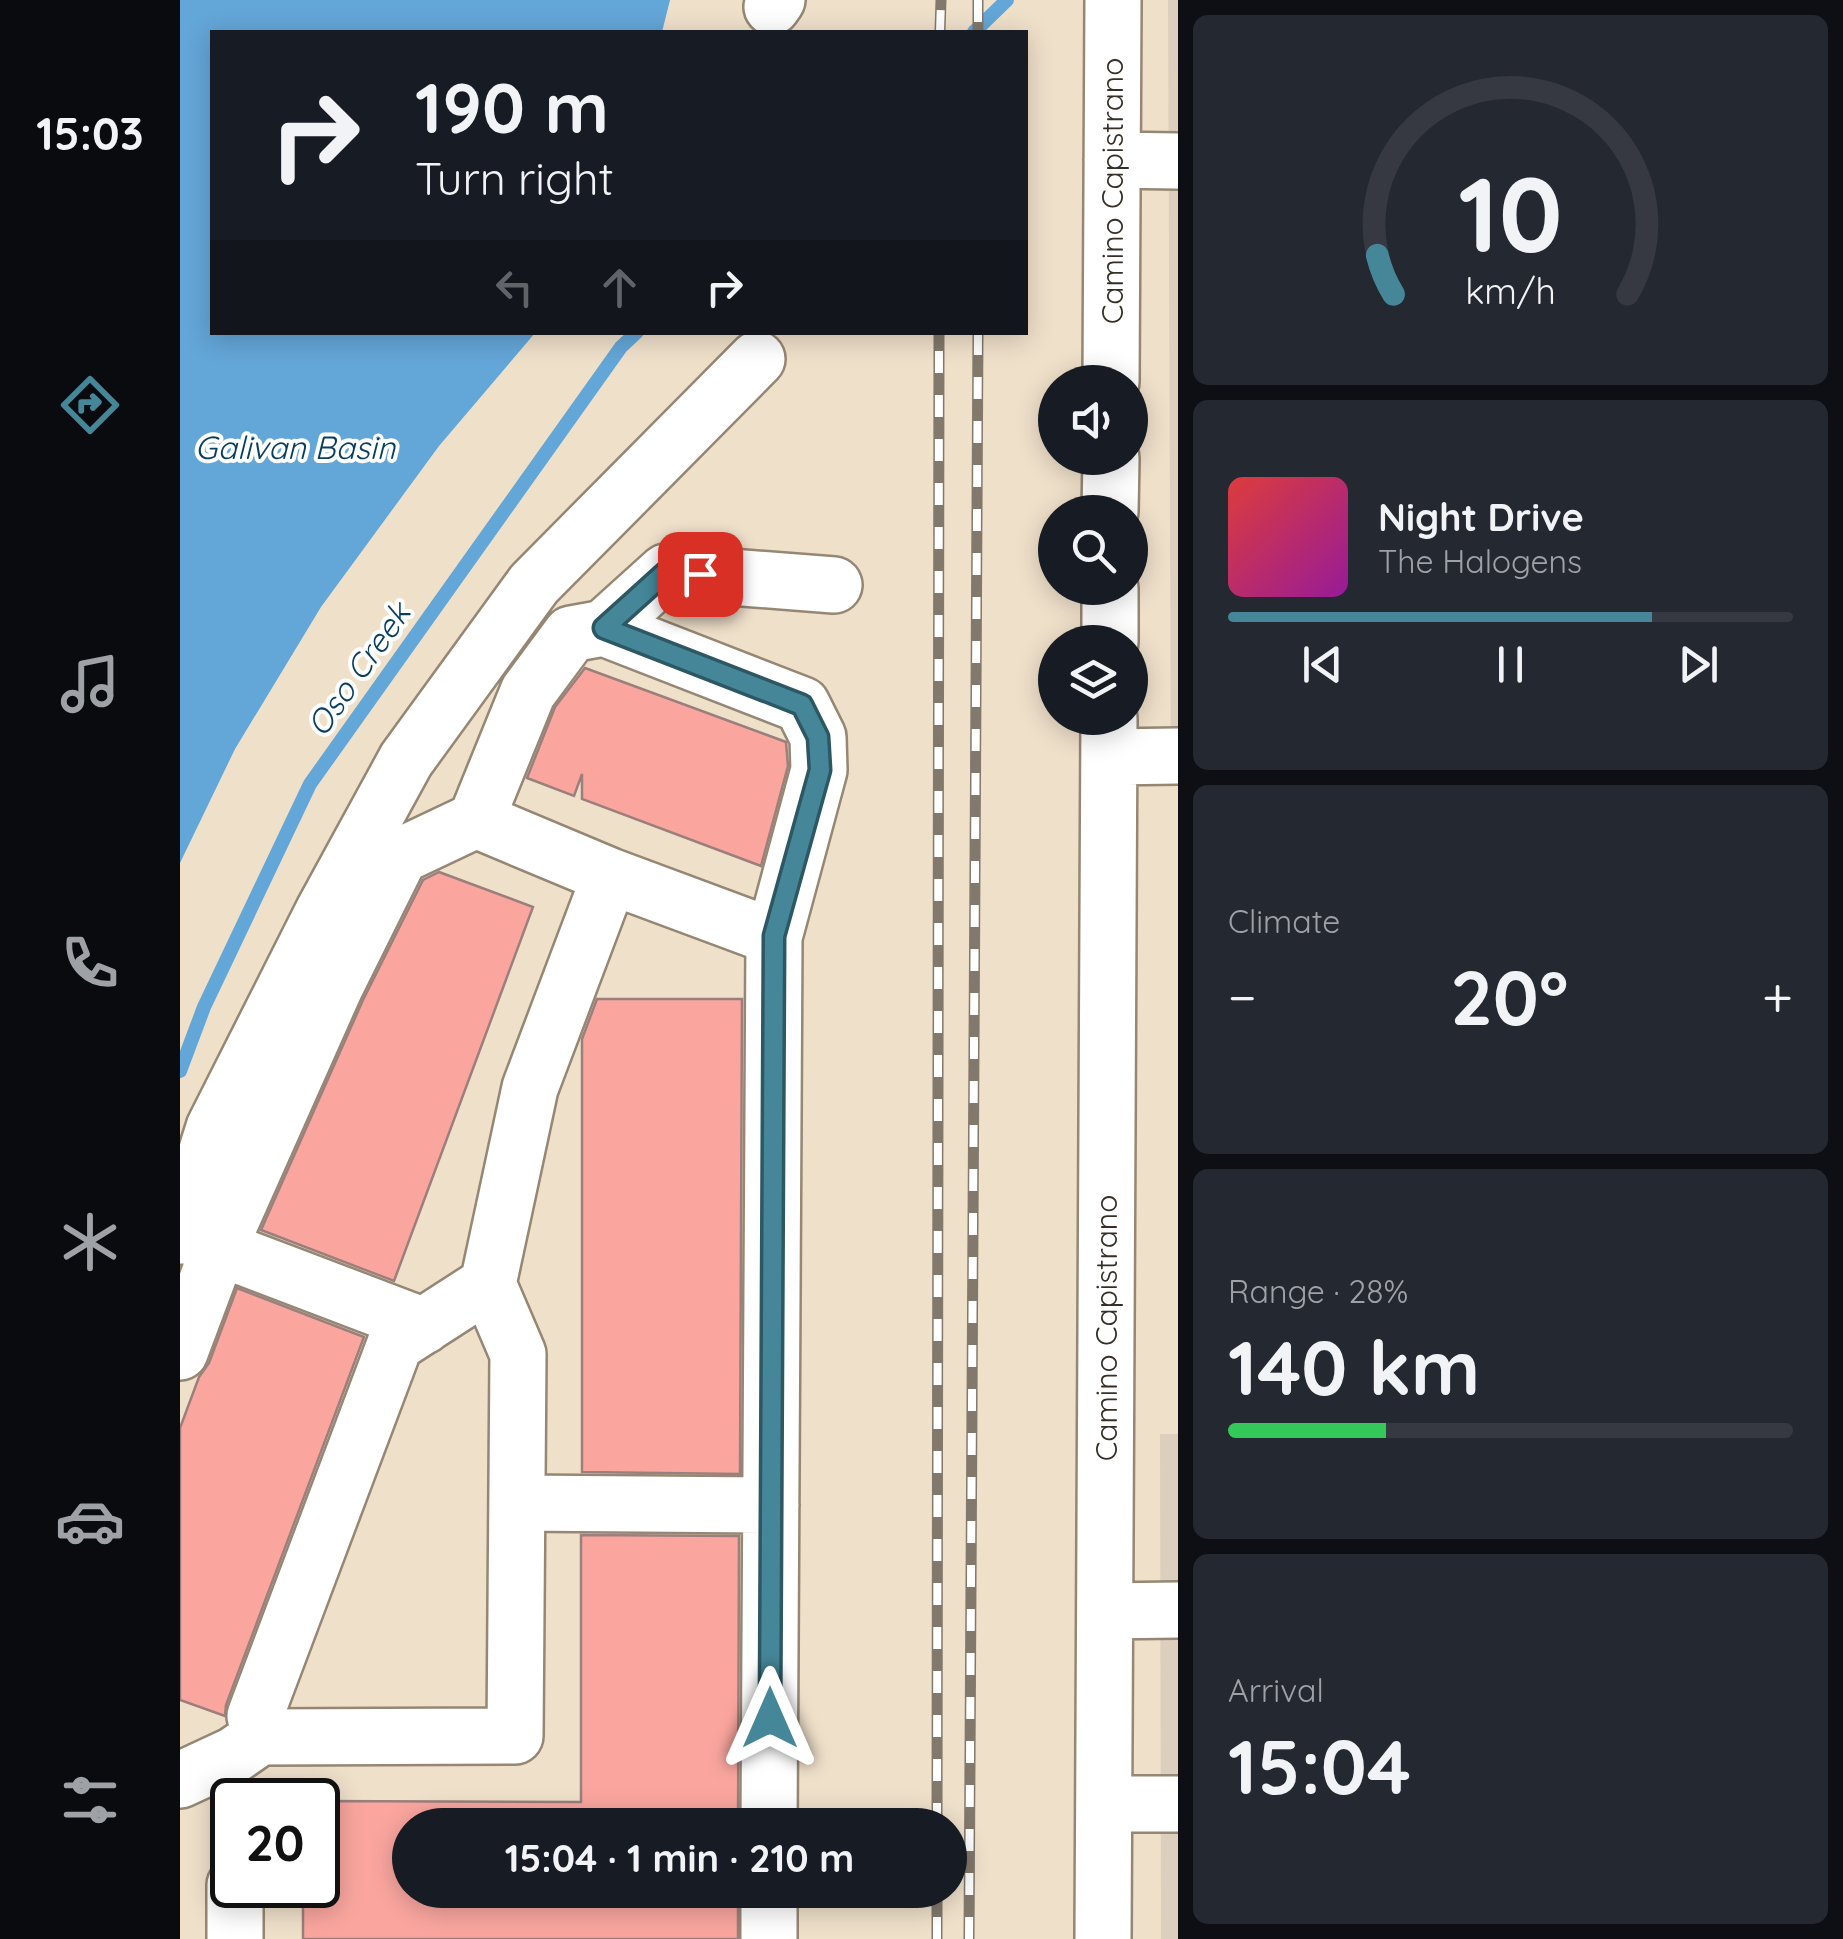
<!DOCTYPE html>
<html lang="en">
<head>
<meta charset="utf-8">
<style>
	body { margin:0; font-family:Quicksand,sans-serif; background:#242831; color:#f1f3f6; height:100vh; display:flex; flex-direction:column; font-size:38px; white-space:nowrap }
	* { box-sizing:border-box; margin:0 }
	p { font-size:32px; color:#9ea1a6 }
	.icon { flex:none; width:55px; height:55px; fill:none; stroke:currentColor; stroke-width:2; stroke-linecap:round; stroke-linejoin:round }
	.map { position:relative; flex:1; overflow:hidden }
	.side { display:flex; flex-direction:column; gap:15px; padding:15px; background:#0d0f14; width:665px }
	.side>* { flex:none }
	.top-card { position:absolute; left:30px; top:30px; width:818px; height:305px; border-radius:0px; box-shadow:0 5px 25px #0003; background:#171b24; color:#f1f3f6; overflow:hidden }
	.fabs { position:absolute; left:858px; top:365px; display:grid; gap:20px }
	.fabs a { display:grid; place-items:center; width:110px; height:110px; border-radius:50%; background:#171b24; box-shadow:0 5px 25px #0003; font-size:50px }
	.speed { position:absolute; left:30px; top:1778px; display:flex; gap:20px; font-size:50px; font-weight:700; text-align:center }
	.speed>* { display:grid; place-content:center; width:130px; height:130px; border-radius:50%; background:#171b24; box-shadow:0 5px 25px #0003; line-height:1 }
	.speed .limit { border:5px solid #111; border-radius:15px; background:#fff; color:#111 }
	.pin { position:absolute; display:grid; place-items:center; width:85px; height:85px; color:#fff; margin:-42px; border-radius:20px; box-shadow:0 5px 15px #0006 }
	.me { position:absolute; width:110px; margin:-55px; rotate:0deg; stroke-linejoin:round; filter:drop-shadow(0 0 8px #0008) }
	.turn { display:flex; align-items:center; gap:35px; height:210px; padding:0 40px; font-size:45px }
	.turn .icon { width:130px; height:130px; stroke-width:2.5 }
	.turn b { display:block; font-size:70px; line-height:85px }
	.lanes { display:flex; align-items:center; height:95px; padding:0 40px; background:#0003; justify-content:center; gap:50px; direction:ltr }
	.lanes .off { opacity:.35 }
	.big { font-size:75px; font-weight:700; line-height:1.1 }
	.side .tile { flex:1; display:flex; flex-direction:column; justify-content:center; gap:15px; min-width:0; padding:0 35px; border-radius:15px; background:#242831 }
	.side .dial { align-items:center; gap:0 }
	.dial svg { height:260px; overflow:visible; fill:none; stroke:#363941; stroke-width:7; stroke-linecap:round; text-anchor:middle }
	.dial text { fill:#f1f3f6; stroke:none }
	.song { display:flex; align-items:center; gap:30px }
	.cover { width:120px; height:120px; border-radius:15px; background:linear-gradient(135deg,hsl(0 70% 55%),hsl(300 70% 35%)) }
	.played { height:10px; border-radius:5px; background:linear-gradient(90deg,#458798 75%,#363941 75%) }
	.keys { display:flex; justify-content:space-around; direction:ltr }
	.heat { display:flex; justify-content:space-between; align-items:center; font-size:55px; direction:ltr }
	.charge { height:15px; border-radius:8px; background:linear-gradient(90deg,#34c759 28%,#363941 0) }
	.trip { position:absolute; left:212px; top:1808px; width:575px; height:100px; border-radius:50px; background:#171b24; box-shadow:0 5px 25px #0003; font-weight:700; line-height:100px; text-align:center }
	main { display:flex; flex:1; min-height:0 }
	.dock { display:flex; flex-direction:column; width:180px; justify-content:space-around; align-items:center; background:#090b0e; color:#9ea1a6 }
	.dock .icon { width:70px; height:70px }
	.dock .active { color:#458798 }
	.dock b { font-size:45px; color:#f1f3f6 }
	.map>svg:first-child { display:block }
	.industrial { fill:#ddcfbd }
	.water { fill:#63a6d8 }
	.lines { fill:none; stroke-linecap:round; stroke-linejoin:round }
	.stream { stroke:#63a6d8; stroke-width:14 }
	.building { fill:#faa69f; stroke:#9a7f7c; stroke-width:2.5 }
	.minor-casing { stroke:#958773; stroke-width:60 }
	.minor { stroke:#fff; stroke-width:55 }
	.rail-casing { stroke:#82786b; stroke-width:11 }
	.rail { stroke:#fff; stroke-width:8; stroke-dasharray:22; stroke-linecap:butt }
	.route-casing { stroke:#2d5863; stroke-width:25 }
	.route { stroke:#458798; stroke-width:18 }
	.labels { text-anchor:middle; dominant-baseline:central; stroke-width:8; stroke-linejoin:round; paint-order:stroke }
	.street-label { font-size:30px; fill:#352f27; stroke:#fff }
	.water-label { font-size:32px; font-style:italic; fill:#073e5f; stroke:#fff }
</style>
</head>
<body>
<main>
<nav class="dock">
<b>15:03</b>
<svg class="icon active" aria-label="directions" viewBox="0 0 24 24"><path d="M12 3l9 9-9 9-9-9zM9 14v-3h6M13 9l2 2-2 2"/></svg>
<svg class="icon" aria-label="music" viewBox="0 0 24 24"><path d="M9 18V5l10-2v13"/><circle cx="6" cy="18" r="3"/><circle cx="16" cy="16" r="3"/></svg>
<svg class="icon" aria-label="phone" viewBox="0 0 24 24"><path d="M5 4h4l2 5-3 2q2 4 5 5l2-3 5 2v4C11 20 4 13 5 4z"/></svg>
<svg class="icon" aria-label="climate" viewBox="0 0 24 24"><path d="M12 3v18M4 7l16 10M4 17L20 7"/></svg>
<svg class="icon" aria-label="car" viewBox="0 0 24 24"><path d="M5 17H2v-5l4-1 3-4h7l3 4 3 1v5h-3M9 17h6M6 11h13"/><circle cx="7" cy="17" r="2"/><circle cx="17" cy="17" r="2"/></svg>
<svg class="icon" aria-label="filters" viewBox="0 0 24 24"><path d="M4 7h16M4 17h16"/><circle cx="9" cy="7" r="2"/><circle cx="15" cy="17" r="2"/></svg>
</nav>
<div class="map">
<svg width="998" height="1939" viewBox="0 0 998 1939">
	<rect width="100%" height="100%" fill="#efe0ca"/>
	<!-- industrial -->
	<path class="industrial" d="M988,0h10v782l-7,1z
		M980,1434h18v505h-17z"/>
	<!-- water -->
	<path class="water" d="M0,0h490l-8,32h-450v300l323,1 -96,113 -118,161 -86,142 -55,114z"/>
	<g class="lines">
		<!-- stream -->
		<path class="stream" d="M794,32l33,-32
			M0,1071l24,-64 106,-223 311,-437 16,-15"/>
	</g>
	<!-- building -->
	<path class="building" d="M405,668l201,74 2,24 -27,100 -179,-67v-25l-8,22 -47,-18 28,-71z
		M259,872l94,35 -139,374 -133,-51 102,-230 60,-120z
		M417,999h145l-2,475 -158,-2v-433z
		M57,1288l127,49 -138,368 -1,11 -45,-16v-272l19,-51 10,-14z
		M401,1535l158,1 -1,289h-328v65h328v49h-435v-54h15v-84l263,1z"/>
	<g class="lines">
		<!-- minor casing -->
		<g class="minor-casing">
			<path id="minor" d="M592,7l5,-7
				M932,160l66,1
				M931,382l2,-382
				M930,512l1,-54
				M424,628l198,77 16,32 1,33 -45,167 -5,888
				M930,642v-54
				M929,757l69,-1
				M594,937l-164,-61 -134,-56 52,-128 43,-58 33,-6 62,-56 168,13
				M0,1236l34,-108 109,-216 83,-152 128,-176 223,-225
				M39,1248l205,78
				M0,1352l39,-104 116,-261 65,-131 76,-36
				M337,1503l254,2
				M925,1611l73,-1
				M80,1737l-5,-21 140,-372 93,-60
				M0,1780l54,-25 26,-18 255,-1 3,-382 -30,-70 42,-196 80,-212
				M924,1804h74
				M55,1885v54
				M589,1939v-49
				M923,1939l6,-1221"/>
		</g>
		<!-- minor -->
		<use href="#minor" class="minor"/>
		<!-- rail casing -->
		<g class="rail-casing">
			<path id="rail" d="M798,0v32
				M760,32l1,-32
				M757,1825l2,-1493
				M757,1939v-49
				M789,1939l9,-1607"/>
		</g>
		<!-- rail -->
		<use href="#rail" class="rail"/>
	</g>
	<g class="lines">
		<!-- route casing -->
		<g class="route-casing">
			<path id="route" d="M520,574l-34,-2 -62,56 198,77 16,32 2,33 -46,166 -4,782"/>
		</g>
		<!-- route -->
		<use href="#route" class="route"/>
	</g>
	<g class="labels">
		<!-- street labels -->
		<g class="street-label">
			<text transform="translate(932 191) rotate(-90)">Camino Capistrano</text>
			<text transform="translate(926 1328) rotate(-90)">Camino Capistrano</text>
		</g>
		<!-- water labels -->
		<g class="water-label">
			<text x="115" y="447">Galivan Basin</text>
			<text transform="translate(178 669) rotate(-55)">Oso Creek</text>
		</g>
	</g>
</svg>
<div class="fabs">
<a><svg class="icon" aria-label="sound" viewBox="0 0 24 24"><path d="M4 9h4l5-4v14l-5-4H4zM17 9q2 3 0 6"/></svg></a>
<a><svg class="icon" aria-label="search" viewBox="0 0 24 24"><circle cx="10" cy="10" r="6"/><path d="M15 15l6 6"/></svg></a>
<a><svg class="icon" aria-label="layers" viewBox="0 0 24 24"><path d="M12 4l9 5-9 5-9-5zM3 14l9 5 9-5"/></svg></a>
</div>
<div class="speed"><div class="limit">20</div></div>
<div class="pin" style="left:520px;top:574px;background:#d93025"><svg class="icon" aria-label="arrive" viewBox="0 0 24 24"><path d="M6 21V4h12l-3 4 3 4H6"/></svg></div>
<svg class="me" style="left:590px;top:1718px" viewBox="-20 -20 40 40"><path d="M0-17L14 15 0 8-14 15z" fill="#458798" stroke="#fff" stroke-width="4"/></svg>
<div class="trip">15:04 · 1 min · 210 m</div>
<div class="top-card">
<div class="turn"><svg class="icon" aria-label="right" viewBox="0 0 24 24"><path d="M7 20v-9h11M14 6l5 5-5 5"/></svg><div><b>190 m</b>Turn right</div></div>
<div class="lanes"><svg class="icon off" aria-label="left" viewBox="0 0 24 24"><path d="M17 20v-9H6M10 6l-5 5 5 5"/></svg><svg class="icon off" aria-label="ahead" viewBox="0 0 24 24"><path d="M12 20V5M6 11l6-6 6 6"/></svg><svg class="icon" aria-label="right" viewBox="0 0 24 24"><path d="M7 20v-9h11M14 6l5 5-5 5"/></svg></div>
</div>
</div>
<section class="side">
<div class="tile dial"><svg viewBox="0 0 100 80">
<path d="M14 69A42 42 0 1 1 86 69"/>
<path d="M14 69A42 42 0 0 1 9 57" stroke="#458798"/>
<text x="50" y="56" font-size="32" font-weight="700">10</text>
<text x="50" y="72" font-size="11">km/h</text>
</svg></div>
<div class="tile">
<div class="song"><i class="cover"></i><div><b>Night Drive</b><p>The Halogens</p></div></div>
<div class="played"></div>
<div class="keys"><svg class="icon" aria-label="previous" viewBox="0 0 24 24"><path d="M18 5L8 12l10 7zM5 5v14"/></svg><svg class="icon" aria-label="pause" viewBox="0 0 24 24"><path d="M8 5v14M16 5v14"/></svg><svg class="icon" aria-label="next" viewBox="0 0 24 24"><path d="M6 5l10 7-10 7zM19 5v14"/></svg></div>
</div>
<div class="tile"><p>Climate</p>
<div class="heat"><a>−</a><b class="big">20°</b><a>+</a></div>
</div>
<div class="tile"><p>Range · 28%</p><b class="big">140 km</b><div class="charge"></div></div>
<div class="tile"><p>Arrival</p><b class="big">15:04</b></div>
</section>
</main>
</body>
</html>
